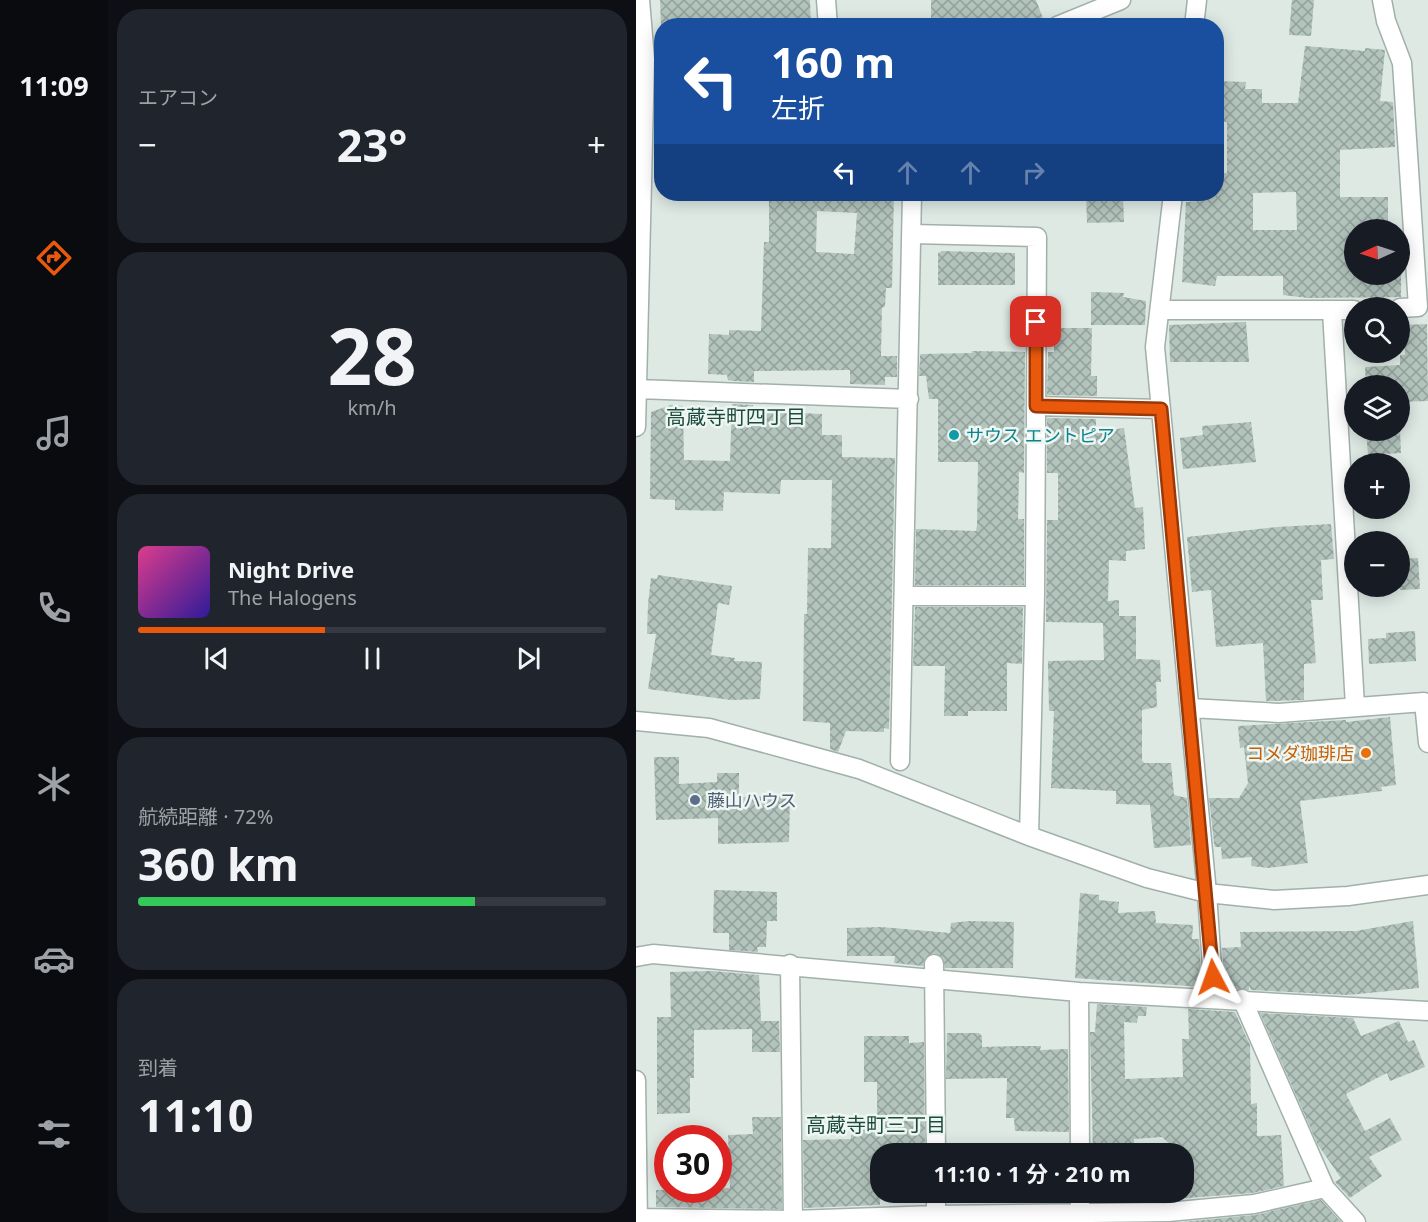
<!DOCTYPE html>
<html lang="ja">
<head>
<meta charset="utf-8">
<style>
	body { margin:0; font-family:"Noto Sans","Noto Sans JP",sans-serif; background:#20242c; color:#f1f3f6; height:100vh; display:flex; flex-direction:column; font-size:22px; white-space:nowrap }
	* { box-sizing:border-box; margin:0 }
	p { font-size:20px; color:#9ea1a6 }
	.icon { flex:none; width:33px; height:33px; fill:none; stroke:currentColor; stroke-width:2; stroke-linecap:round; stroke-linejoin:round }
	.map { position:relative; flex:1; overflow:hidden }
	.details { display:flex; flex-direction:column; gap:9px; padding:9px; background:#0d0f14; width:528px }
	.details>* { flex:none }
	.guide { position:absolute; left:18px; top:18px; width:570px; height:183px; border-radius:24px; box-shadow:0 3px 15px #0003; background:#1a4fa0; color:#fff; overflow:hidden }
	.needle { width:39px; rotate:267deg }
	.fabs { position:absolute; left:708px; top:219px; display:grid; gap:12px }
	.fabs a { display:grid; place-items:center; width:66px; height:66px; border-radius:50%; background:#171b24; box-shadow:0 3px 15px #0003; font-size:30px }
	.speed { position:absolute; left:18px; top:1125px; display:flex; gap:12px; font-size:30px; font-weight:700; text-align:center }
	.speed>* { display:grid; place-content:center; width:78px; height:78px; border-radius:50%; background:#171b24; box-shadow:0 3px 15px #0003; line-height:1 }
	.speed .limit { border:9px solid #d22; background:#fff; color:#111 }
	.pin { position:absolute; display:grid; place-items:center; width:51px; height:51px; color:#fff; margin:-26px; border-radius:12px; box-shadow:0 3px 9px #0006 }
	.me { position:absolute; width:66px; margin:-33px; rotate:356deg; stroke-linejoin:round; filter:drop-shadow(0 0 4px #0008) }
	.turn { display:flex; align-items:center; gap:21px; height:126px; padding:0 18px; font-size:27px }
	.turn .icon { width:78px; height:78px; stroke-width:2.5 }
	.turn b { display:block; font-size:42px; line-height:51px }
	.lanes { display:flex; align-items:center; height:57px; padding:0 18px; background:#0003; justify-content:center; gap:30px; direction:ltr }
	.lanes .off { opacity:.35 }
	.big { font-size:45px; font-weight:700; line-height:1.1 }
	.details .card { flex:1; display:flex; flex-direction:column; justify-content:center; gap:9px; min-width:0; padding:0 21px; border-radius:24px; background:#20242c }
	.details .dial { align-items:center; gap:0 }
	.dial b { font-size:78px; line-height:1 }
	.song { display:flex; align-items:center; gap:18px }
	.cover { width:72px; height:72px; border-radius:9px; background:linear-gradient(135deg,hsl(330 70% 55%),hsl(250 70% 35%)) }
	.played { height:6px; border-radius:3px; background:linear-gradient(90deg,#ea580c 40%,#363941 40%) }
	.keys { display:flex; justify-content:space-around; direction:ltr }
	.heat { display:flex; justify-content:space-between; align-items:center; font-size:33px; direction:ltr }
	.charge { height:9px; border-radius:4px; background:linear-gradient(90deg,#34c759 72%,#363941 0) }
	.trip { position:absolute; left:234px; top:1143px; width:324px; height:60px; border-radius:24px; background:#171b24; box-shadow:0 3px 15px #0003; font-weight:700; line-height:60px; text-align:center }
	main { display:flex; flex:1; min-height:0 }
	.dock { display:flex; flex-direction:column; width:108px; justify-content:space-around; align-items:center; background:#090b0e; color:#9ea1a6 }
	.dock .icon { width:42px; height:42px }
	.dock .active { color:#ea580c }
	.dock b { font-size:27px; color:#f1f3f6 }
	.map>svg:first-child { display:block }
	.building { fill:url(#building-cross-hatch); fill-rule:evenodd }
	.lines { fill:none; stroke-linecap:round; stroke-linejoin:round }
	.minor-casing { stroke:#a1b0ab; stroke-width:21 }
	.minor { stroke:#fff; stroke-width:18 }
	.route-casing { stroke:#983908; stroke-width:15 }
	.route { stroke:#ea580c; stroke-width:10 }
	.culture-dot { fill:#0f9aa8; stroke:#eef6f2; stroke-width:2 }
	.food-dot { fill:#e8710a; stroke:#eef6f2; stroke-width:2 }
	.service-dot { fill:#5c6f8a; stroke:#eef6f2; stroke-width:2 }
	.labels { text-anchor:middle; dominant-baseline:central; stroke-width:5; stroke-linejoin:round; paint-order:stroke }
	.culture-label { font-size:18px; fill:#0d838f; stroke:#eef6f2; text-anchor:start }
	.food-label { font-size:18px; fill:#c56008; stroke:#eef6f2; text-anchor:end }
	.service-label { font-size:18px; fill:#4e5e75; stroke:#eef6f2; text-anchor:start }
	.neighbourhood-label { font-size:20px; fill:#1c4a3e; stroke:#eef6f2 }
</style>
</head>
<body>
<main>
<nav class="dock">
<b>11:09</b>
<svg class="icon active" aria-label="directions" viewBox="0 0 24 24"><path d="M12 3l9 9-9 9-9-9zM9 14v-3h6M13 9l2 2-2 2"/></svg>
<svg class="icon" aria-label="music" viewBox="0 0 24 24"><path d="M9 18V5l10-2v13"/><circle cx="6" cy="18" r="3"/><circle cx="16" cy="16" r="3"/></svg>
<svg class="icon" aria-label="phone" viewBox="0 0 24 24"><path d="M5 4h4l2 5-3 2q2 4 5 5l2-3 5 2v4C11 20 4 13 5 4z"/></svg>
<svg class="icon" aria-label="climate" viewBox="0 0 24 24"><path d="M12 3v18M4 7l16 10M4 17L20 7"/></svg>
<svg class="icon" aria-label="car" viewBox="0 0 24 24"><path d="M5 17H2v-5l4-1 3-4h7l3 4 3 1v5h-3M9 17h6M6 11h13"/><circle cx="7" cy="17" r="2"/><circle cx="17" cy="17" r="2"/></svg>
<svg class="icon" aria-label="filters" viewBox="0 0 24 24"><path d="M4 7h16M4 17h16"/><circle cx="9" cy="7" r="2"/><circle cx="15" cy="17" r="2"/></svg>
</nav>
<section class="details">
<div class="card"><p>エアコン</p>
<div class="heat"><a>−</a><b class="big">23°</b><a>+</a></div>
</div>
<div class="card dial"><b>28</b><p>km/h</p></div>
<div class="card">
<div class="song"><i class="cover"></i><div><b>Night Drive</b><p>The Halogens</p></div></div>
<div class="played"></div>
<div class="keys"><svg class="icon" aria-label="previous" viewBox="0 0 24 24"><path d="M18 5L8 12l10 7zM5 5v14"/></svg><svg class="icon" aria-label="pause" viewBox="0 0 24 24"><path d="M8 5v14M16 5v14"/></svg><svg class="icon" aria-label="next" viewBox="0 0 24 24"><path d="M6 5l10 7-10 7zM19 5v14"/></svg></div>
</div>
<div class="card"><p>航続距離 · 72%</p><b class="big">360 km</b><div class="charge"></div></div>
<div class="card"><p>到着</p><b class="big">11:10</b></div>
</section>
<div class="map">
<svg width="792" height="1222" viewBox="0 0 792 1222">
	<defs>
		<pattern id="building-cross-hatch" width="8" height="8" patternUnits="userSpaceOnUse" patternTransform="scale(1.5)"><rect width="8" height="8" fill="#b3c4bd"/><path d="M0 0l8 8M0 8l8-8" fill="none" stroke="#91a09a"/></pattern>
	</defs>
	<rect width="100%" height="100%" fill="#dee9e4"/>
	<!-- building -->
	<path class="building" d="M24,0h150l1,26h-150z
		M295,0h105l10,26h-84v-7l-31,1z
		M656,0h22l-3,36 -22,-1z
		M669,46l60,5v-3l20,2 -5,51 13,1 2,45 -55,3v47h48v33h-34v44h47v23l-93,1 -25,-3v-19h-66l-2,10 -33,-4 4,-80 13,-1v-7h17v-21h11v-51l-11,-1v-40l30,1 -1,7h17v14h36zM660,192l1,38h-44v-37z
		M133,194h125l-2,94h-6l-1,18 -3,2 -1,48h16v21h-12v8l-35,-1v-14l-96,1v11l-21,-1 -5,-1 -1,-5 -19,-1 1,-40 20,1v-5l32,1 3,-89h5zM181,211l40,2 -3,41 -38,-2z
		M450,194h37l1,28 -37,1z
		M306,251l73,2v32h-77v-32z
		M455,292l33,1 -1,4 23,4 -1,24h-54z
		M610,322l3,40h-79l-1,-37z
		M791,324l1,77 -28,1v-16h-34l-1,-19 35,-2v-10h5l-1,-30z
		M418,328h38l-1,48h6v20l-50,-1 1,-43h6z
		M336,351l53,1 -1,121 -5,-1 -1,47h6v66h-109l1,-56 60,2 1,-6 1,-63h-40v-63h-9l-3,-23h-7l1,-20 1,-2 51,-1z
		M96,404l21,1v6l69,3v21h20v22l53,1 -6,271 -5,-1v4l-38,-1 -8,21 -8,-3v-26l-27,-2 1,-107h3l1,-66h23l1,-68h-51l-1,14 -56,-2 -1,19 -48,-1v-10l-25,-1 1,-87 20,-7 12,1 1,54 46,1z
		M411,418l49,1v13l28,-4 11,80 8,-1 2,42 -19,2v10l-17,-1 -1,41 11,-1v16h17v43l24,1 1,22h-5l1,25 -15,3v50l2,3h27l3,32 13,3 4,47 -37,3 -4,-43 -34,-1v-13l-65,-3 3,-77h-5l-1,-50 56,-1 -1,-37 -57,-1 1,-102h11v-47h-11z
		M615,422l5,40 -73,7 -3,-31 23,-3 -1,-9z
		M730,430h34l1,23 -33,2z
		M695,524l3,35 -13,1 2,40h-12l5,63 -12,1v36l-38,1 -3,-58 -47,4 -5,-57 -19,2 -5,-55 90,-10z
		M782,558l2,31 -20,1v-31z
		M22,575l74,11 -3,19 -11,-2 -7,52 24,3 -1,3 28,1 -2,37 -29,1 -83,-11 8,-55h-9l1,-30 3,-26 6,1z
		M279,607h108l-1,57 -15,-1v48h-39v5h-24l1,-50h-32z
		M779,631l1,30 -47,3 -1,-25 18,-1v-5z
		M754,717l6,68 -15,2 1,4 -82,10 8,62 -39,5 -18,-2 1,-9 -30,2 -1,-12h-6l-1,-4 -5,-45h30l9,-15 -4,-36 -4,1 -2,-22 108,-6v2z
		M18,757h25v27l38,-2v-9h22v24l51,-1 -1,46 -71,2v-26l-62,2z
		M78,890l63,2v29h-10l-1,26h-9l1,5 -29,-2v-17h-16z
		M444,893l19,2v5l20,2 -1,11 37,-2 1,12 37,2 -1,14h7l3,48 -127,-9z
		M333,921l45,1 -1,46h-68l-2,-10 -9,-5 -9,5 -2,8 -29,-3 1,-7h-48v-28l34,-1 69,6 1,-10z
		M777,921l6,67 -71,7 -97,-5 -2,-4v4l-24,-1 -3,-41 19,-1 -1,-15 116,-1z
		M76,971l47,4 2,46h18l1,31h-28v-23l-58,1v48h-4v35l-33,1v-97h14l-1,-45z
		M461,1004l50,3 -1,9h-8l-1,7 -13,-1 1,57 58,-2 -1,-38h7l-1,-30 47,3 15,33 1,59 6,-1v33l24,-1 3,51 -32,7 -103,8 -1,-9h36v-38h-10v-6l-12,-11 -28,2v15h-41l-3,-122h5z
		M624,1013l93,5 8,18 38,-15 9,21 6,-2 11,27 -35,14 -3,-8 -41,21 19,37 25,-13 12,22 -33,17 13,19 -32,22 -15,-16 6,-4 -23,-33z
		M311,1033h32l3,3v11l36,-1h23l-1,4 28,-1 1,83 -54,-1 -1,-13h-8l1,-40 -61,1z
		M228,1036h45v7l15,-1 1,107 -33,1v4h-12v51l-76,3 -1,-68 48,-1v-13h26v-44h-13z
		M116,1117h29l1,92 -126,-2v-17l74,-2 -2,-53 25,-1z
		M685,1200l20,22h-159l73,-7z"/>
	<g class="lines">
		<!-- minor casing -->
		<g class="minor-casing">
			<path id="minor" d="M190,0l2,26
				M746,0l4,21 16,42 16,244 -18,1
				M421,26l64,-26
				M558,26l3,-26
				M537,194l-18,153 52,546 7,104
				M276,234l125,3 -2,359 -6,240
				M524,310h194
				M696,311l23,395
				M2,389l271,10
				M400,406l125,3
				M0,427l9,-368 -5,-59
				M268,596h131
				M554,708l89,5 145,-11 4,41
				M0,721l73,7 150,41 170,67 118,42 60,15 67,7 74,-4 80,-11
				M264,761l12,-567
				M0,957l17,-3 426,38 349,19
				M154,964l3,256
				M298,964l2,190
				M443,992l1,162
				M606,999l83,189 31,34
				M0,1080l2,142
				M300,1192v23
				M444,1192v22
				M2,1218l155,2 143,-5 232,-3 86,-8 71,-16"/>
		</g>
		<!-- minor -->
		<use href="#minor" class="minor"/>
	</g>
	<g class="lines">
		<!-- route casing -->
		<g class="route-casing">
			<path id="route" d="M400,322v84l125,3 52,568"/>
		</g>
		<!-- route -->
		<use href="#route" class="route"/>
	</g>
	<!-- markers -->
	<circle class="culture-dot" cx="318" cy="435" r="6"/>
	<circle class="food-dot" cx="730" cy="753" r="6"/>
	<circle class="service-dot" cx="59" cy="800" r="6"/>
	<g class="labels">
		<!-- culture labels -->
		<g class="culture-label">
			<text x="330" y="435">サウス エントピア</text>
		</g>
		<!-- food labels -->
		<g class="food-label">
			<text x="718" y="753">コメダ珈琲店</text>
		</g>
		<!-- service labels -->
		<g class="service-label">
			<text x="71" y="800">藤山ハウス</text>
		</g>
		<!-- neighbourhood labels -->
		<g class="neighbourhood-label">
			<text x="100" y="416">高蔵寺町四丁目</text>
			<text x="240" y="1124">高蔵寺町三丁目</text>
		</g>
	</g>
</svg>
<div class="fabs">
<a><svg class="needle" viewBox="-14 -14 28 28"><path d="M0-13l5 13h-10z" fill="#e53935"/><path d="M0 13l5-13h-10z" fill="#9ea1a6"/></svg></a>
<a><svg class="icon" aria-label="search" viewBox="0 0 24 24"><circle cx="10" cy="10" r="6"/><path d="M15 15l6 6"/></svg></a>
<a><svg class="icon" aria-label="layers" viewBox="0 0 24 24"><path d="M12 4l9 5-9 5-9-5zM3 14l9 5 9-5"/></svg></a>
<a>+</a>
<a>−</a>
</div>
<div class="speed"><div class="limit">30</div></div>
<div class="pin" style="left:400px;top:322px;background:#d93025"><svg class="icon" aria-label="arrive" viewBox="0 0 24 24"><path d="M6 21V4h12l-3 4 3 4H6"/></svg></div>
<svg class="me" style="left:577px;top:977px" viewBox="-20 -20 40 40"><path d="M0-17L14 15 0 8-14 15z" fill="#ea580c" stroke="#fff" stroke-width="4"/></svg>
<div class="trip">11:10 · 1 分 · 210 m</div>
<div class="guide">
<div class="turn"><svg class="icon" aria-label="left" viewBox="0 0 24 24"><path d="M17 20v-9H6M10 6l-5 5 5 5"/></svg><div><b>160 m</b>左折</div></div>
<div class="lanes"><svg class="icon" aria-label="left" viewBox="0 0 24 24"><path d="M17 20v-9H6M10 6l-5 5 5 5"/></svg><svg class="icon off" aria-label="ahead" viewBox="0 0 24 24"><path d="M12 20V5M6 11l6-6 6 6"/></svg><svg class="icon off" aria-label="ahead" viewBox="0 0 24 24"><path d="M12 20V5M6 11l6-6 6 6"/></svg><svg class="icon off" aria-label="right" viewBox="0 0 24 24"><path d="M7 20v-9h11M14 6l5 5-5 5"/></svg></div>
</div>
</div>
</main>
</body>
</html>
